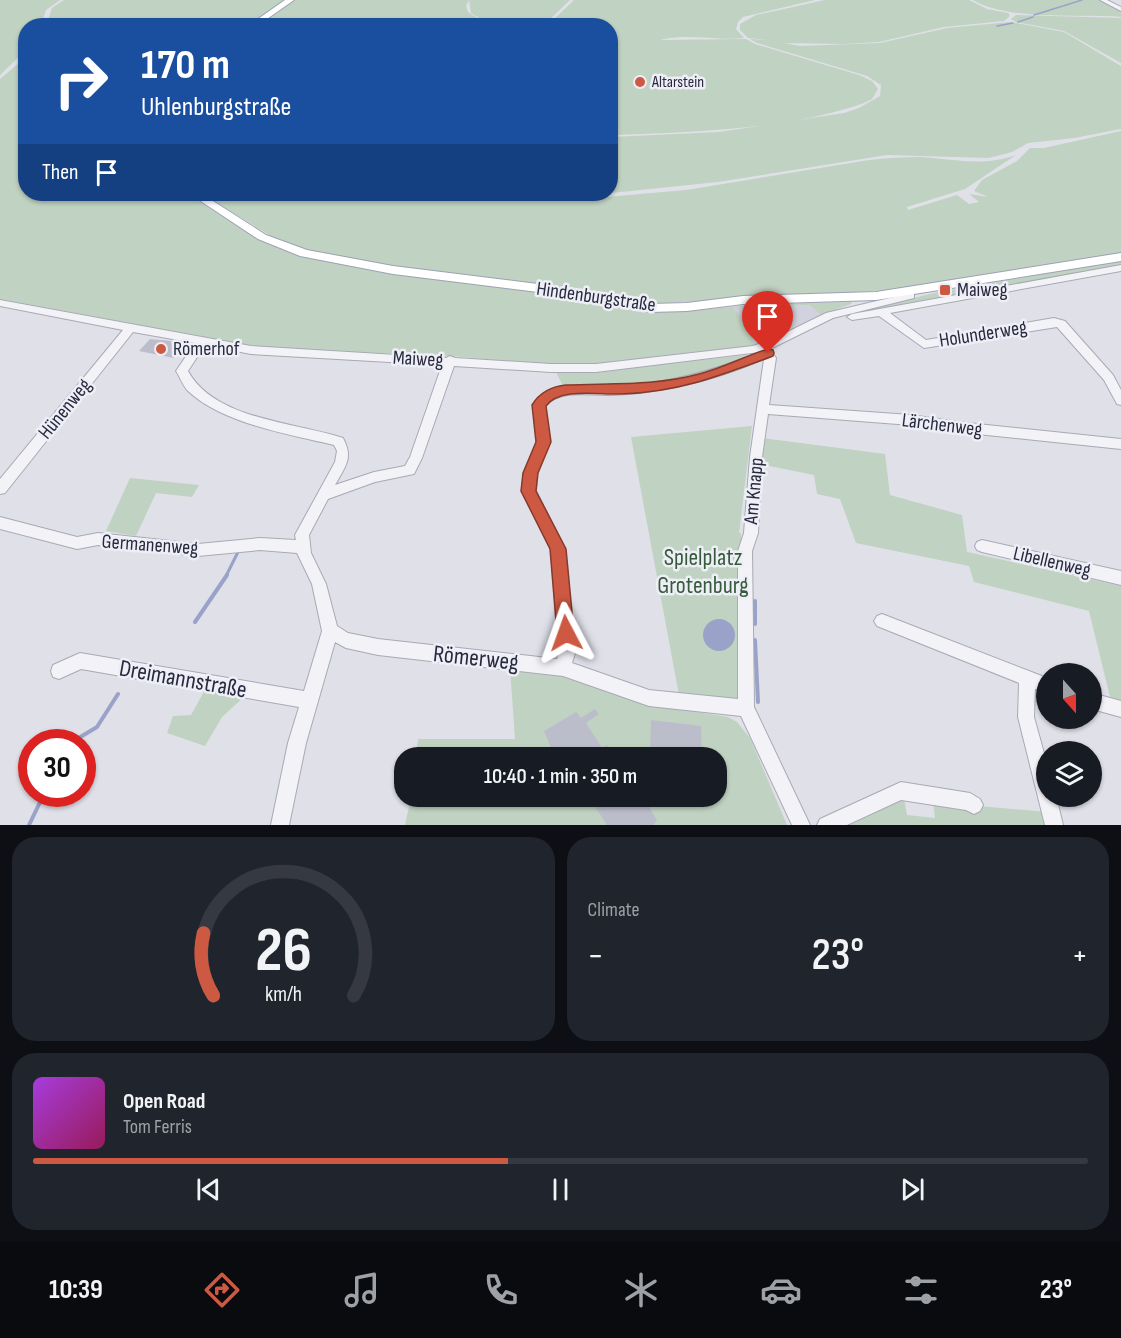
<!DOCTYPE html>
<html lang="en">
<head>
<meta charset="utf-8">
<style>
	body { margin:0; font-family:"Sofia Sans Condensed",sans-serif; background:#20242c; color:#f1f3f6; height:100vh; display:flex; flex-direction:column; font-size:22px; white-space:nowrap }
	* { box-sizing:border-box; margin:0 }
	p { font-size:20px; color:#9ea1a6 }
	.icon { flex:none; width:33px; height:33px; fill:none; stroke:currentColor; stroke-width:2; stroke-linecap:round; stroke-linejoin:round }
	.map { position:relative; height:825px; overflow:hidden }
	.side { display:flex; flex-direction:column; gap:12px; padding:12px; background:#0d0f14; flex:1 }
	.side>* { flex:none }
	.guide { position:absolute; left:18px; top:18px; width:600px; height:183px; border-radius:24px; box-shadow:0 2px 4px #0004; background:#1a4fa0; color:#fff; overflow:hidden }
	.needle { width:39px; rotate:159deg }
	.buttons { position:absolute; left:1036px; top:663px; display:grid; gap:12px }
	.buttons a { display:grid; place-items:center; width:66px; height:66px; border-radius:50%; background:#171b24; box-shadow:0 2px 4px #0004; font-size:30px }
	.speed { position:absolute; left:18px; top:729px; display:flex; gap:12px; font-size:30px; font-weight:700; text-align:center }
	.speed>* { display:grid; place-content:center; width:78px; height:78px; border-radius:50%; background:#171b24; box-shadow:0 2px 4px #0004; line-height:1 }
	.speed .limit { border:9px solid #d22; background:#fff; color:#111 }
	.pin { position:absolute; display:grid; place-items:center; width:51px; height:51px; color:#fff; margin:-62px -26px; border-radius:50% 50% 50% 0; rotate:-45deg; box-shadow:0 0 6px #0007 }
	.pin .icon { rotate:45deg }
	.me { position:absolute; width:66px; margin:-33px; rotate:356deg; stroke-linejoin:round; filter:drop-shadow(0 0 4px #0008) }
	.turn { display:flex; align-items:center; gap:21px; height:126px; padding:0 24px; font-size:27px }
	.turn .icon { width:78px; height:78px; stroke-width:2.5 }
	.turn b { display:block; font-size:42px; line-height:51px }
	.then { display:flex; align-items:center; height:57px; padding:0 24px; background:#0003; gap:12px; font-size:22px }
	.big { font-size:45px; font-weight:600; line-height:1.1 }
	.side .widget { flex:1; display:flex; flex-direction:column; justify-content:center; gap:9px; min-width:0; padding:0 21px; border-radius:24px; background:#20242c }
	.side .dial { align-items:center; gap:0 }
	.dial svg { height:156px; overflow:visible; fill:none; stroke:#363941; stroke-width:7; stroke-linecap:round; text-anchor:middle }
	.dial text { fill:#f1f3f6; stroke:none }
	.song { display:flex; align-items:center; gap:18px }
	.cover { width:72px; height:72px; border-radius:9px; background:linear-gradient(135deg,hsl(280 70% 55%),hsl(330 70% 35%)) }
	.played { height:6px; border-radius:3px; background:linear-gradient(90deg,#ce5943 45%,#363941 45%) }
	.keys { display:flex; justify-content:space-around; direction:ltr }
	.heat { display:flex; justify-content:space-between; align-items:center; font-size:33px; direction:ltr }
	.side .tiles { flex:1; display:grid; gap:12px; grid-template-columns:1fr 1fr }
	.widget:last-child { grid-column:span 2 }
	.trip { position:absolute; left:394px; top:747px; width:333px; height:60px; border-radius:24px; background:#171b24; box-shadow:0 2px 4px #0004; font-weight:600; line-height:60px; text-align:center }
	.tab-bar { display:flex; height:96px; justify-content:space-around; align-items:center; background:#090b0e; color:#9ea1a6 }
	.tab-bar .icon { width:42px; height:42px }
	.tab-bar .active { color:#ce5943 }
	.tab-bar b { font-size:27px; color:#f1f3f6 }
	.map>svg:first-child { display:block }
	.built { fill:#d1d2dd }
	.green { fill:#c0d2c1 }
	.water { fill:#9aa2c9 }
	.lines { fill:none; stroke-linecap:round; stroke-linejoin:round }
	.stream-far2 { stroke:#9aa2c9; stroke-width:1.5 }
	.stream-far1 { stroke:#9aa2c9; stroke-width:3 }
	.stream { stroke:#9aa2c9; stroke-width:4 }
	.building { fill:#bcbdcb }
	.minor-casing { stroke:#a8a9b5; stroke-width:2 }
	.major-casing { stroke:#9ea0b4; stroke-width:2 }
	.minor { fill:#f2f2f7; fill-rule:evenodd }
	.major { fill:#fff; fill-rule:evenodd }
	.route { fill:#ce5943; stroke:#863a2c; stroke-width:1.5 }
	.poi-dot { fill:#ce5943; stroke:#eeeff6; stroke-width:2 }
	.labels { text-anchor:middle; dominant-baseline:central; stroke-width:5; stroke-linejoin:round; paint-order:stroke }
	.far-poi-label { font-size:16px; fill:#28293f; stroke:#eeeff6; text-anchor:start }
	.poi-label { font-size:20px; fill:#28293f; stroke:#eeeff6; text-anchor:start }
	.street-label { font-size:20px; fill:#28293f; stroke:#eeeff6 }
	.near-park-label { font-size:24px; fill:#355b3a; stroke:#eeeff6 }
	.near-street-label { font-size:24px; fill:#28293f; stroke:#eeeff6 }
</style>
</head>
<body>
<div class="map">
<svg width="1121" height="825" viewBox="0 0 1121 825">
	<rect width="100%" height="100%" fill="#dfe0e8"/>
	<!-- built -->
	<path class="built" d="M811,305l10,10 -68,31 -21,-38z"/>
	<!-- green -->
	<path class="green" d="M0,0h60l-14,10 -5,15 -15,1 -1,25 -25,24z
		M64,0h222l-39,25 -201,1 6,-18z
		M293,0h277l-26,25h-53l-20,-12 -2,-13 -3,6 2,6 20,13 -233,1z
		M574,0h241l-72,17 -5,5 -2,7 8,9c-27,3 -58,-5 -84,2l86,-1 9,5 104,31 13,6 6,8 -6,10 -8,4c-76,27 -174,29 -253,32l-1,-109 -62,-1z
		M825,0h144l18,9 21,4 2,3 -6,5 -60,6 -65,15 -35,2 -60,-1 16,3 80,-3 67,-15 63,-6 54,10 57,34v63l-47,9 -46,5 -16,9 -23,6 -102,-3 -169,27 -107,11v-56l108,-5 125,-19 15,-5 21,-12 1,-11 -14,-9 -110,-33 -7,-4 21,1 -23,-2 -8,-8v-6l16,-9z
		M973,0h126l22,11v6c-41,-3 -113,4 -148,-17z
		M1016,15l105,3v45l-57,-32 -48,-9 -5,-3z
		M25,58l1,136h162l70,46 43,16 89,18 153,19 87,17 60,1 71,-7 91,-2 -1,2 -30,11 -11,-10 -77,3 19,22 1,16 -157,19h-42l-103,-9 -148,-6 -49,-4 -254,-47v-220z
		M1121,131v122l-214,36 -257,15 -254,-37 -87,-17 -38,-14 -69,-42h290l56,4 58,-1 80,-7 183,-30c17,-2 34,-3 51,-3 33,2 64,10 96,-2l-51,34 -58,18 1,3 49,-15 12,9 10,-2 -10,-8 19,3 -14,-6 8,-11 35,-19 13,-13h14z
		M1121,260v6l-258,47 -2,-2 73,-18z
		M757,354c-17,6 -35,14 -52,19 -46,13 -95,14 -142,13l-7,-14 41,-1z
		M752,426l-13,107h2v158l-4,7 -5,2 -53,-5 -48,-258z
		M762,438l123,16 5,41 72,20 5,37 154,34v117l-10,-2 -22,-90 -115,-29 -5,-16 -113,-23 -16,-44 -23,-5 -3,-19 -54,-11z
		M130,478l69,7 -7,12 -36,-4 -20,43 -30,-5z
		M510,668l64,10 67,25 87,14 9,5 13,16 37,87h-382l6,-28 306,-1v-38l-301,-1 2,-18h97z
		M206,688l39,8 -23,21 -17,29 -38,-13 6,-17 18,-1z
		M904,799l3,16 28,3 -2,-16 114,10 4,13h-202z"/>
	<!-- water -->
	<path class="water" d="M703 635a16 16 0 1 1 32 0a16 16 0 1 1-32 0Z"/>
	<g class="lines">
		<!-- stream-far2 -->
		<path class="stream-far2" d="M1034,15l48,-15
			M1018,22l15,-5
			M997,26l16,-3"/>
		<!-- stream-far1 -->
		<path class="stream-far1" d="M226,576l12,-24"/>
		<!-- stream -->
		<path class="stream" d="M755,601v23
			M195,622l32,-47
			M755,640l3,62
			M72,742l25,-15 21,-33
			M29,825l15,-31"/>
	</g>
	<!-- building -->
	<path class="building" d="M150,339l22,2 -1,2 7,1 -2,2 8,2 -10,10 -35,-7z
		M595,709l4,5 -13,9 16,25 5,-3 6,13h-58l-11,-27 32,-19 5,6z
		M651,720l50,6 1,32 -52,-2z
		M588,796h55l14,25 -4,4h-46z"/>
	<g class="lines">
		<!-- minor casing -->
		<g class="minor-casing">
			<path id="minor" d="M1100,0h7l14,7v4z
				M1121,265v6l-231,42 36,27 128,-22 11,3 48,54 8,15v15l-4,-1 -13,-24 -47,-53 -133,21 -45,-32 -27,4 -5,-3 5,-3z
				M909,289l5,3v6l-81,20 -63,31 6,9 -7,47 142,10 47,7 163,17v10l-163,-17 -47,-7 -143,-11 -6,43 -4,76 -6,18 2,156 56,118h-18l-51,-109 -92,-10 -86,-30 -185,-21 -32,-7 -11,-6 -29,101 -17,82h-18l17,-82 11,-36 -218,-38 -22,10 -6,-2 -2,-6 2,-6 27,-12 224,38 18,-60 -10,-47 -15,-31 -37,-3 -62,6 -100,-11 -21,4 -77,-20v-12l77,20 21,-4 100,11 62,-6 36,2 -1,-5 40,-73 2,-11 -3,-6c-45,-11 -111,-21 -146,-54 -5,-5 -8,-14 -12,-20l19,-28 -62,-11 -128,161 -5,1v-15l123,-149 -123,-24v-6l251,46 195,12 4,-2 5,2 96,6h45l157,-18 20,-7 53,-26 72,-17 6,-2 1,-4zM205,345l46,9 191,11 -32,92 -5,9 -31,6 -39,13c10,-18 19,-27 8,-47 -48,-16 -128,-18 -155,-67zM760,352c-44,18 -89,31 -137,34 -21,1 -44,-4 -64,1 -11,3 -20,8 -26,18l4,37 -12,31 -3,18 29,58 8,104 -2,6 -179,-20 -30,-6 -11,-7 -11,-42 -15,-31 -2,-18 19,-36 47,-17 39,-8 8,-16 32,-92 97,6h45zM764,359l-14,98 -6,76 -6,18v148l-89,-9 -77,-27 3,-10 -10,-104 -29,-58 1,-18 12,-31 -4,-36c17,-18 44,-10 66,-11 53,-2 105,-15 153,-36z
				M982,540l139,31v14l-139,-33 -5,-2 -2,-4 2,-4z
				M882,614l165,64v16l-12,-5 -1,28 13,47v32h9l7,29h-18l-27,-108 1,-34 -142,-57 -3,-5 3,-5z
				M1092,693l29,8v16l-29,-8z
				M901,782l69,11 10,6 3,6 -3,6 -6,3 -8,-4 -65,-10 -54,25h-30l3,-6z"/>
		</g>
		<!-- major casing -->
		<g class="major-casing">
			<path id="major" d="M285,0h9l-37,26h-9z
				M190,194h12l64,41 41,15 86,16 153,19 104,19 37,-1 56,-7 133,-4 245,-39v8l-245,39 -133,4 -56,7 -37,1 -104,-19 -153,-19 -93,-18 -42,-17z"/>
		</g>
		<!-- minor -->
		<use href="#minor" class="minor"/>
		<!-- major -->
		<use href="#major" class="major"/>
	</g>
	<!-- route -->
	<path class="route" d="M768,349l5,1 1,3 -1,3c-53,20 -95,36 -152,38 -22,1 -61,-7 -75,12l5,36 -13,31 -2,18 30,58 8,84 -2,6 -6,2 -7,-2 -2,-6 -7,-84 -29,-58 2,-18 13,-31 -4,-37c7,-12 20,-19 34,-20 45,-2 89,1 133,-11 24,-6 46,-18 69,-25z"/>
	<!-- markers -->
	<g class="poi-dot">
		<circle cx="640" cy="82" r="6"/>
		<rect x="939" y="284" width="12" height="12" rx="3"/>
		<circle cx="161" cy="349" r="6"/>
	</g>
	<g class="labels">
		<!-- far-poi labels -->
		<g class="far-poi-label">
			<text x="652" y="82">Altarstein</text>
		</g>
		<!-- poi labels -->
		<g class="poi-label">
			<text x="957" y="290">Maiweg</text>
			<text x="173" y="349">Römerhof</text>
		</g>
		<!-- street labels -->
		<g class="street-label">
			<text transform="translate(596 297) rotate(8)">Hindenburgstraße</text>
			<text transform="translate(983 334) rotate(-9)">Holunderweg</text>
			<text transform="translate(418 359) rotate(3)">Maiweg</text>
			<text transform="translate(65 409) rotate(-51)">Hünenweg</text>
			<text transform="translate(942 425) rotate(7)">Lärchenweg</text>
			<text transform="translate(754 491) rotate(-85)">Am Knapp</text>
			<text transform="translate(150 545) rotate(4)">Germanenweg</text>
			<text transform="translate(1052 562) rotate(13)">Libellenweg</text>
		</g>
		<!-- near-park labels -->
		<g class="near-park-label">
			<text x="703" y="557">Spielplatz<tspan x="703" dy="28">Grotenburg</tspan></text>
		</g>
		<!-- near-street labels -->
		<g class="near-street-label">
			<text transform="translate(476 658) rotate(6)">Römerweg</text>
			<text transform="translate(183 679) rotate(10)">Dreimannstraße</text>
		</g>
	</g>
</svg>
<div class="buttons">
<a><svg class="needle" viewBox="-14 -14 28 28"><path d="M0-13l5 13h-10z" fill="#e53935"/><path d="M0 13l5-13h-10z" fill="#9ea1a6"/></svg></a>
<a><svg class="icon" aria-label="layers" viewBox="0 0 24 24"><path d="M12 4l9 5-9 5-9-5zM3 14l9 5 9-5"/></svg></a>
</div>
<div class="speed"><div class="limit">30</div></div>
<div class="pin" style="left:768px;top:353px;background:#d93025"><svg class="icon" aria-label="arrive" viewBox="0 0 24 24"><path d="M6 21V4h12l-3 4 3 4H6"/></svg></div>
<svg class="me" style="left:566px;top:633px" viewBox="-20 -20 40 40"><path d="M0-17L14 15 0 8-14 15z" fill="#ce5943" stroke="#fff" stroke-width="4"/></svg>
<div class="trip">10:40 · 1 min · 350 m</div>
<div class="guide">
<div class="turn"><svg class="icon" aria-label="right" viewBox="0 0 24 24"><path d="M7 20v-9h11M14 6l5 5-5 5"/></svg><div><b>170 m</b>Uhlenburgstraße</div></div>
<div class="then">Then<svg class="icon" aria-label="arrive" viewBox="0 0 24 24"><path d="M6 21V4h12l-3 4 3 4H6"/></svg></div>
</div>
</div>
<section class="side">
<div class="tiles">
<div class="widget dial"><svg viewBox="0 0 100 80">
<path d="M14 69A42 42 0 1 1 86 69"/>
<path d="M14 69A42 42 0 0 1 9 37" stroke="#ce5943"/>
<text x="50" y="56" font-size="32" font-weight="700">26</text>
<text x="50" y="72" font-size="11">km/h</text>
</svg></div>
<div class="widget"><p>Climate</p>
<div class="heat"><a>−</a><b class="big">23°</b><a>+</a></div>
</div>
<div class="widget">
<div class="song"><i class="cover"></i><div><b>Open Road</b><p>Tom Ferris</p></div></div>
<div class="played"></div>
<div class="keys"><svg class="icon" aria-label="previous" viewBox="0 0 24 24"><path d="M18 5L8 12l10 7zM5 5v14"/></svg><svg class="icon" aria-label="pause" viewBox="0 0 24 24"><path d="M8 5v14M16 5v14"/></svg><svg class="icon" aria-label="next" viewBox="0 0 24 24"><path d="M6 5l10 7-10 7zM19 5v14"/></svg></div>
</div>
</div>
</section>
<nav class="tab-bar">
<b>10:39</b>
<svg class="icon active" aria-label="directions" viewBox="0 0 24 24"><path d="M12 3l9 9-9 9-9-9zM9 14v-3h6M13 9l2 2-2 2"/></svg>
<svg class="icon" aria-label="music" viewBox="0 0 24 24"><path d="M9 18V5l10-2v13"/><circle cx="6" cy="18" r="3"/><circle cx="16" cy="16" r="3"/></svg>
<svg class="icon" aria-label="phone" viewBox="0 0 24 24"><path d="M5 4h4l2 5-3 2q2 4 5 5l2-3 5 2v4C11 20 4 13 5 4z"/></svg>
<svg class="icon" aria-label="climate" viewBox="0 0 24 24"><path d="M12 3v18M4 7l16 10M4 17L20 7"/></svg>
<svg class="icon" aria-label="car" viewBox="0 0 24 24"><path d="M5 17H2v-5l4-1 3-4h7l3 4 3 1v5h-3M9 17h6M6 11h13"/><circle cx="7" cy="17" r="2"/><circle cx="17" cy="17" r="2"/></svg>
<svg class="icon" aria-label="filters" viewBox="0 0 24 24"><path d="M4 7h16M4 17h16"/><circle cx="9" cy="7" r="2"/><circle cx="15" cy="17" r="2"/></svg>
<b>23°</b>
</nav>
</body>
</html>
